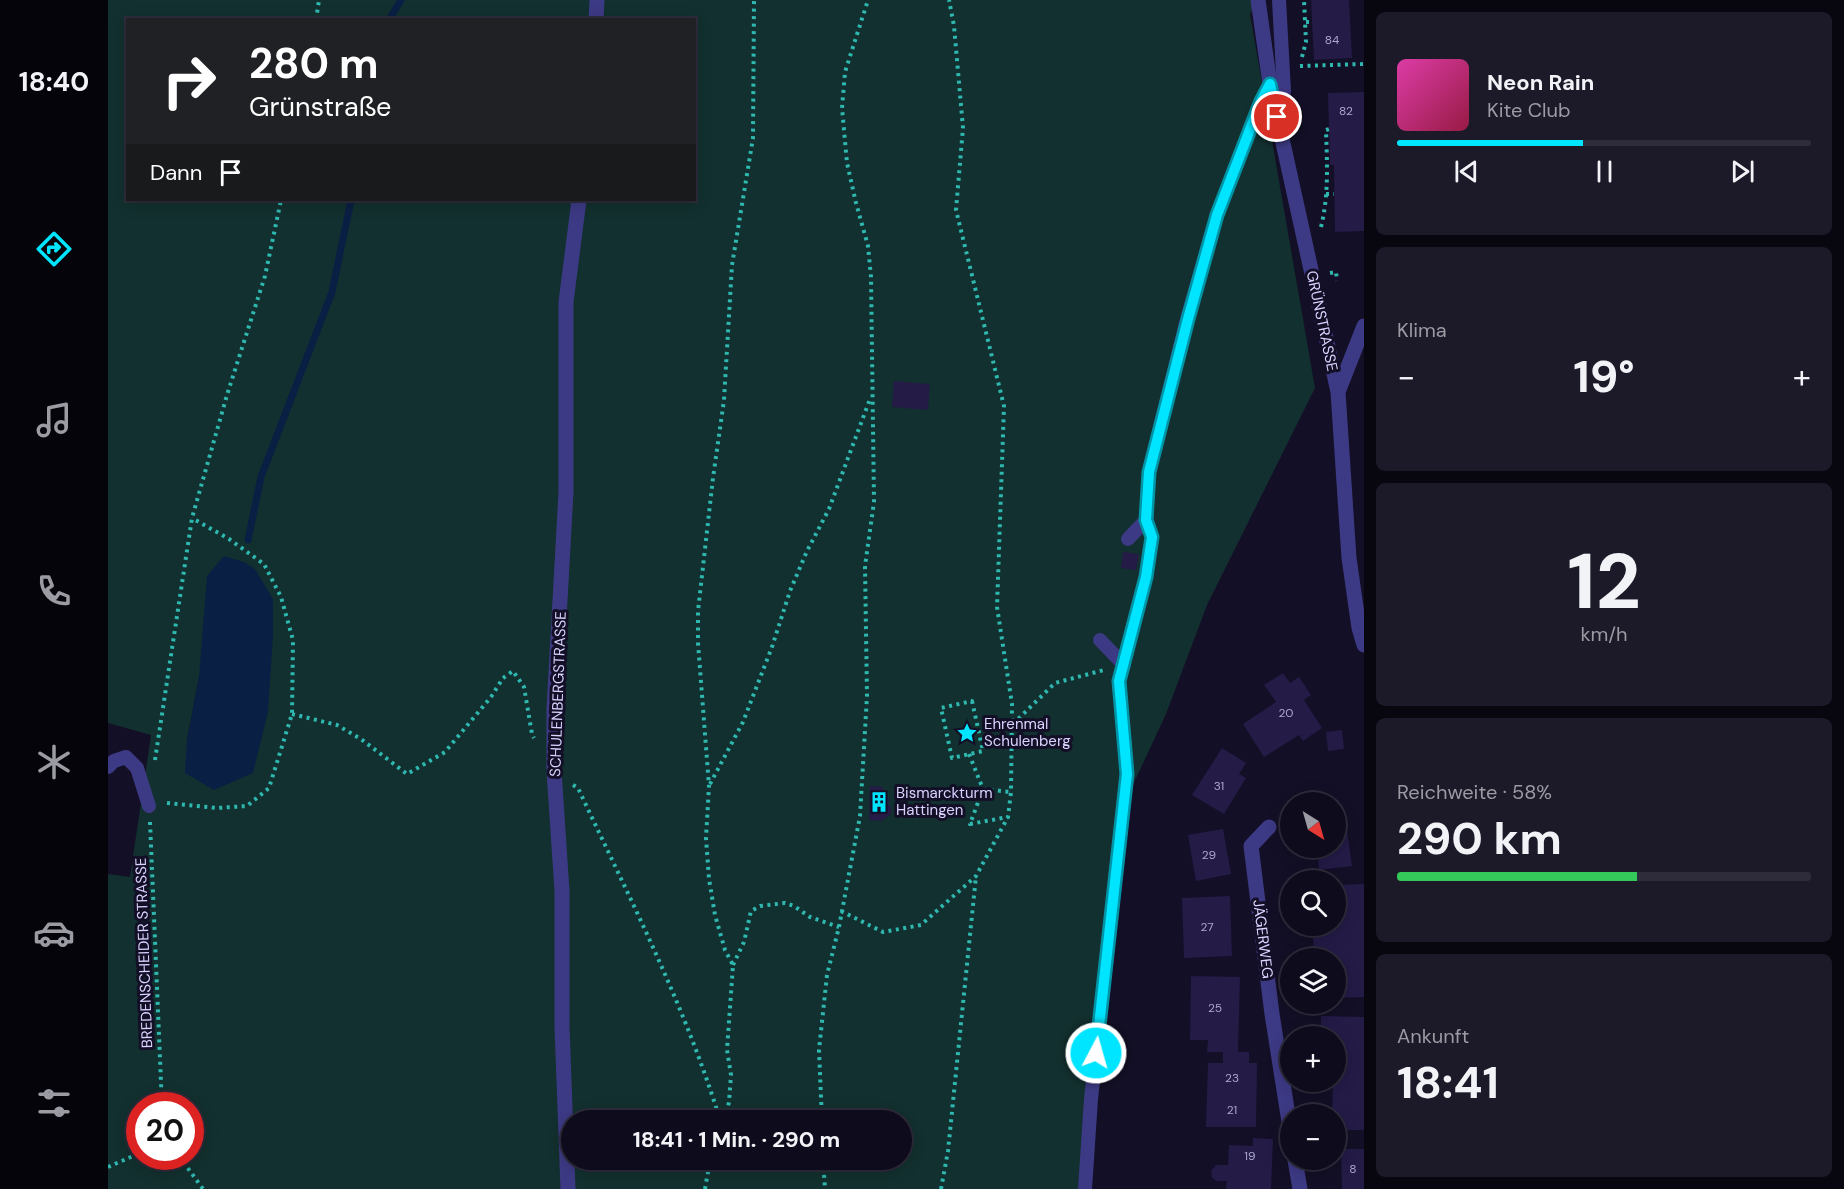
<!DOCTYPE html>
<html lang="de">
<head>
<meta charset="utf-8">
<style>
	body { margin:0; font-family:"DM Sans",sans-serif; background:#1c1929; color:#f1f3f6; height:100vh; display:flex; flex-direction:column; font-size:22px; white-space:nowrap }
	* { box-sizing:border-box; margin:0 }
	p { font-size:20px; color:#9b9ba3 }
	.icon { flex:none; width:33px; height:33px; fill:none; stroke:currentColor; stroke-width:2; stroke-linecap:round; stroke-linejoin:round }
	.map { position:relative; flex:1; overflow:hidden }
	.drawer { display:flex; flex-direction:column; gap:12px; padding:12px; background:#08060f; width:480px }
	.drawer>* { flex:none }
	.guide { position:absolute; left:18px; top:18px; width:570px; height:183px; border-radius:0px; box-shadow:0 3px 15px #0003,0 0 0 2px #2e2b3b; background:#202124; color:#fff; overflow:hidden }
	.needle { width:39px; rotate:143deg }
	.fabs { position:absolute; left:1172px; top:792px; display:grid; gap:12px }
	.fabs a { display:grid; place-items:center; width:66px; height:66px; border-radius:50%; background:#0e0b1c; box-shadow:0 3px 15px #0003,0 0 0 2px #2e2b3b; font-size:30px }
	.speed { position:absolute; left:18px; top:1092px; display:flex; gap:12px; font-size:30px; font-weight:700; text-align:center }
	.speed>* { display:grid; place-content:center; width:78px; height:78px; border-radius:50%; background:#0e0b1c; box-shadow:0 3px 15px #0003,0 0 0 2px #2e2b3b; line-height:1 }
	.speed .limit { border:9px solid #d22; background:#fff; color:#111 }
	.pin { position:absolute; display:grid; place-items:center; width:51px; height:51px; color:#fff; margin:-26px; border:3px solid #fff; border-radius:50%; box-shadow:0 2px 6px #0007 }
	.me { position:absolute; width:66px; margin:-33px; rotate:6deg; stroke-linejoin:round; filter:drop-shadow(0 0 4px #0008) }
	.turn { display:flex; align-items:center; gap:21px; height:126px; padding:0 24px; font-size:27px }
	.turn .icon { width:78px; height:78px; stroke-width:2.5 }
	.turn b { display:block; font-size:42px; line-height:51px }
	.then { display:flex; align-items:center; height:57px; padding:0 24px; background:#0003; gap:12px; font-size:22px }
	.big { font-size:45px; font-weight:700; line-height:1.1 }
	.drawer .tile { flex:1; display:flex; flex-direction:column; justify-content:center; gap:9px; min-width:0; padding:0 21px; border-radius:9px; background:#1c1929 }
	.drawer .dial { align-items:center; gap:0 }
	.dial b { font-size:78px; line-height:1 }
	.song { display:flex; align-items:center; gap:18px }
	.cover { width:72px; height:72px; border-radius:9px; background:linear-gradient(135deg,hsl(320 70% 55%),hsl(340 70% 35%)) }
	.played { height:6px; border-radius:3px; background:linear-gradient(90deg,#00e5ff 45%,#2e2b3b 45%) }
	.keys { display:flex; justify-content:space-around; direction:ltr }
	.heat { display:flex; justify-content:space-between; align-items:center; font-size:33px; direction:ltr }
	.charge { height:9px; border-radius:4px; background:linear-gradient(90deg,#34c759 58%,#2e2b3b 0) }
	.trip { position:absolute; left:453px; top:1110px; width:351px; height:60px; border-radius:30px; background:#0e0b1c; box-shadow:0 3px 15px #0003,0 0 0 2px #2e2b3b; font-weight:700; line-height:60px; text-align:center }
	main { display:flex; flex:1; min-height:0 }
	.tab-bar { display:flex; flex-direction:column; width:108px; justify-content:space-around; align-items:center; background:#06040b; color:#9b9ba3 }
	.tab-bar .icon { width:42px; height:42px }
	.tab-bar .on { color:#00e5ff }
	.tab-bar b { font-size:27px; color:#f1f3f6 }
	.map>svg:first-child { display:block }
	.green { fill:#12302f; fill-rule:evenodd }
	.water { fill:#0a1f44 }
	.lines { fill:none; stroke-linecap:round; stroke-linejoin:round }
	.stream { stroke:#0a1f44; stroke-width:7 }
	.building { fill:#241b47 }
	.path { stroke:#2fb8b0; stroke-width:4; stroke-dasharray:3 4.5; stroke-linecap:butt }
	.service { stroke:#3d3a85; stroke-width:14 }
	.minor { stroke:#3d3a85; stroke-width:15 }
	.route-casing { stroke:#0095a6; stroke-width:15 }
	.route { stroke:#00e5ff; stroke-width:10 }
	.labels { text-anchor:middle; dominant-baseline:central; stroke-width:6; stroke-linejoin:round; paint-order:stroke }
	.number-label { font-size:12px; fill:#aca6d1 }
	.street-label { font-size:15px; fill:#d9d4ff; stroke:#130f26 }
	.poi-label { font-size:15px; fill:#d9d4ff; stroke:#130f26; text-anchor:start }
</style>
</head>
<body>
<main>
<nav class="tab-bar">
<b>18:40</b>
<svg class="icon on" aria-label="directions" viewBox="0 0 24 24"><path d="M12 3l9 9-9 9-9-9zM9 14v-3h6M13 9l2 2-2 2"/></svg>
<svg class="icon" aria-label="music" viewBox="0 0 24 24"><path d="M9 18V5l10-2v13"/><circle cx="6" cy="18" r="3"/><circle cx="16" cy="16" r="3"/></svg>
<svg class="icon" aria-label="phone" viewBox="0 0 24 24"><path d="M5 4h4l2 5-3 2q2 4 5 5l2-3 5 2v4C11 20 4 13 5 4z"/></svg>
<svg class="icon" aria-label="climate" viewBox="0 0 24 24"><path d="M12 3v18M4 7l16 10M4 17L20 7"/></svg>
<svg class="icon" aria-label="car" viewBox="0 0 24 24"><path d="M5 17H2v-5l4-1 3-4h7l3 4 3 1v5h-3M9 17h6M6 11h13"/><circle cx="7" cy="17" r="2"/><circle cx="17" cy="17" r="2"/></svg>
<svg class="icon" aria-label="filters" viewBox="0 0 24 24"><path d="M4 7h16M4 17h16"/><circle cx="9" cy="7" r="2"/><circle cx="15" cy="17" r="2"/></svg>
</nav>
<div class="map">
<svg width="1256" height="1189" viewBox="0 0 1256 1189">
	<rect width="100%" height="100%" fill="#130f26"/>
	<!-- green -->
	<path class="green" d="M0,0h1150l-8,14 65,374 -108,217 -41,109 -48,103 -35,372h-975v-315l22,3 21,-142 -43,-12zM20,20h566v180h-566zM136,562l-57,178 12,-63zM32,1106h50v50h-50zM464,1120h330v40h-330z"/>
	<!-- water -->
	<path class="water" d="M116,556l20,6 11,7 18,30v37l-5,76 -15,61 -39,17 -29,-17 2,-33 12,-63 8,-101z"/>
	<g class="lines">
		<!-- stream -->
		<path class="stream" d="M281,20l12,-20
			M140,540l13,-63 71,-185 19,-92"/>
	</g>
	<!-- building -->
	<path class="building" d="M1203,0h38l3,58 -38,2z
		M1256,92v139l-29,1 -1,-67h-4l-2,-72z
		M786,381l36,3 -2,26 -36,-3z
		M1015,552l16,2 -3,16 -15,-2z
		M1175,673l7,10 9,-6 12,18 -7,5 18,28 -19,13 -4,-6 -35,22 -21,-33 33,-22 -12,-17z
		M1234,730l2,19 -16,2 -2,-19z
		M1114,748l24,15 -7,11 7,4 -22,36 -32,-19z
		M762,786l13,1 -1,9 8,3 -2,5 3,3v7l-10,7 -12,-1z
		M1238,823l6,43 -33,4 -1,-14 -10,1 -1,-9h28v-24z
		M1115,829l8,45 -35,7 -8,-46z
		M1256,884v113l-29,1v-40h-21l-1,-23 -13,1v-10h35v-41z
		M1122,896l2,60 -48,2 -2,-60z
		M1083,976l49,1 -2,75h11v11h8l-1,64h-50l2,-64h15v-11h-16l1,-12h-18z
		M1213,1016l43,1v113h-29v-16h-3l1,-32h2v-46h-14z
		M1145,1138l20,1 -2,50h-45l1,-8h-10l-5,-3 -1,-7 5,-6h12l1,-20 24,1z
		M1233,1149h23v40h-22z"/>
	<g class="lines">
		<!-- path -->
		<path class="path" d="M208,20l3,-20
			M1198,22h6
			M1194,57l4,-15 -2,-42
			M1192,66l64,-2
			M1218,194h8
			M1213,227c8,-32 6,-65 5,-97l3,-1
			M1222,273l6,-1 1,9
			M864,701l11,50 -31,7 -11,-50z
			M184,714l45,11 24,14 46,35 38,-22 46,-55 12,-19 10,-7 11,16 8,47 2,4
			M905,724l42,-41 49,-13
			M861,754l14,35 -13,35 38,-7
			M47,760l37,-242 35,-123 38,-119 16,-76
			M602,784l33,-62 29,-75 18,-56 17,-40 22,-42 41,-110
			M465,785l5,3c51,109 107,217 142,332
			M875,789l28,3
			M59,803l50,5 30,-2 22,-18 23,-74 1,-74 -12,-43 -17,-33 -35,-25 -37,-21
			M42,822l12,284
			M733,911l42,21 38,-7 55,-49 32,-59 3,-25 1,-88 -15,-97 7,-201 -48,-196 7,-82 -9,-102 -5,-26
			M625,965l11,-23 7,-31 9,-5 25,-3 9,3 16,11 29,10
			M617,1120l4,-18 2,-27 -4,-25 6,-85 -8,-15 -10,-35 -6,-36 -3,-41 3,-52 -11,-143v-32l15,-133 11,-78 8,-135 21,-127 1,-138
			M714,1120l-3,-70 8,-75 12,-48 21,-111 7,-120 -2,-130 9,-64 -3,-225 -3,-31 -12,-43 -9,-40 -5,-55 3,-36 23,-72
			M71,1156l24,33
			M715,1160l2,29
			M0,1167l32,-14
			M597,1189l3,-17 5,-12
			M833,1189l7,-38 28,-275"/>
		<!-- service -->
		<path class="service" d="M1169,117l7,-26 -5,-91
			M1020,539l18,-19
			M992,640l24,25
			M0,767l6,-6 12,-4 11,11 12,38
			M977,1189l6,-90 36,-325 -8,-93 27,-104 6,-40 -6,-17 3,-48 38,-153 30,-104 44,-114 9,-17"/>
		<!-- minor -->
		<path class="minor" d="M1150,0l12,84 68,308 11,166 10,70 5,17
			M488,20l1,-20
			M1230,392l26,-66
			M1161,827l-18,19 21,168 18,114
			M1187,1160l5,29
			M460,1189l-6,-162v-136l-8,-120v-62l12,-217v-190l13,-102"/>
	</g>
	<g class="lines">
		<!-- route casing -->
		<g class="route-casing">
			<path id="route" d="M988,1053l31,-279 -8,-93 27,-104 6,-40 -6,-17 3,-48 39,-153 29,-104 44,-114 9,-17 7,33"/>
		</g>
		<!-- route -->
		<use href="#route" class="route"/>
	</g>
	<!-- icons -->
	<defs>
		<g id="sight-bare" transform="scale(1.62)"><path d="M0-6L1.8-2.2L6-1.7L2.9 1.2L3.7 5.4L0 3.3L-3.7 5.4L-2.9 1.2L-6-1.7L-1.8-2.2Z" fill="#00e5ff" stroke="#130f26" stroke-width="2.5" paint-order="stroke"/></g>
		<g id="building-bare" transform="scale(1.62)"><path d="M-4-6H4V6H1V3H-1V6H-4ZM-2.5-4.3h1.7v1.8h-1.7ZM.8-4.3h1.7v1.8H.8ZM-2.5-1h1.7V.8h-1.7ZM.8-1h1.7V.8H.8Z" fill="#00e5ff" stroke="#130f26" stroke-width="2.5" paint-order="stroke"/></g>
	</defs>
	<g fill-rule="evenodd">
		<use href="#sight-bare" x="859" y="733"/>
		<use href="#building-bare" x="771" y="802"/>
	</g>
	<g class="labels">
		<!-- number labels -->
		<g class="number-label">
			<text x="1224" y="40">84</text>
			<text x="1238" y="111">82</text>
			<text x="1178" y="713">20</text>
			<text x="1111" y="786">31</text>
			<text x="1101" y="855">29</text>
			<text x="1099" y="927">27</text>
			<text x="1107" y="1008">25</text>
			<text x="1124" y="1078">23</text>
			<text x="1124" y="1110">21</text>
			<text x="1142" y="1156">19</text>
			<text x="1245" y="1169">8</text>
		</g>
		<!-- street labels -->
		<g class="street-label">
			<text transform="translate(1214 321) rotate(78)">GRÜNSTRASSE</text>
			<text transform="translate(450 694) rotate(-88)">SCHULENBERGSTRASSE</text>
			<text transform="translate(1155 939) rotate(83)">JÄGERWEG</text>
			<text transform="translate(36 953) rotate(-92)">BREDENSCHEIDER STRASSE</text>
		</g>
		<!-- poi labels -->
		<g class="poi-label">
			<text x="876" y="724">Ehrenmal<tspan x="876" dy="17">Schulenberg</tspan></text>
			<text x="788" y="793">Bismarckturm<tspan x="788" dy="17">Hattingen</tspan></text>
		</g>
	</g>
</svg>
<div class="fabs">
<a><svg class="needle" viewBox="-14 -14 28 28"><path d="M0-13l5 13h-10z" fill="#e53935"/><path d="M0 13l5-13h-10z" fill="#9b9ba3"/></svg></a>
<a><svg class="icon" aria-label="search" viewBox="0 0 24 24"><circle cx="10" cy="10" r="6"/><path d="M15 15l6 6"/></svg></a>
<a><svg class="icon" aria-label="layers" viewBox="0 0 24 24"><path d="M12 4l9 5-9 5-9-5zM3 14l9 5 9-5"/></svg></a>
<a>+</a>
<a>−</a>
</div>
<div class="speed"><div class="limit">20</div></div>
<div class="pin" style="left:1169px;top:117px;background:#d93025"><svg class="icon" aria-label="arrive" viewBox="0 0 24 24"><path d="M6 21V4h12l-3 4 3 4H6"/></svg></div>
<svg class="me" style="left:988px;top:1053px" viewBox="-20 -20 40 40"><circle r="17" fill="#00e5ff" stroke="#fff" stroke-width="3"/><path d="M0-11L8 9 0 5-8 9z" fill="#fff"/></svg>
<div class="trip">18:41 · 1 Min. · 290 m</div>
<div class="guide">
<div class="turn"><svg class="icon" aria-label="right" viewBox="0 0 24 24"><path d="M7 20v-9h11M14 6l5 5-5 5"/></svg><div><b>280 m</b>Grünstraße</div></div>
<div class="then">Dann<svg class="icon" aria-label="arrive" viewBox="0 0 24 24"><path d="M6 21V4h12l-3 4 3 4H6"/></svg></div>
</div>
</div>
<section class="drawer">
<div class="tile">
<div class="song"><i class="cover"></i><div><b>Neon Rain</b><p>Kite Club</p></div></div>
<div class="played"></div>
<div class="keys"><svg class="icon" aria-label="previous" viewBox="0 0 24 24"><path d="M18 5L8 12l10 7zM5 5v14"/></svg><svg class="icon" aria-label="pause" viewBox="0 0 24 24"><path d="M8 5v14M16 5v14"/></svg><svg class="icon" aria-label="next" viewBox="0 0 24 24"><path d="M6 5l10 7-10 7zM19 5v14"/></svg></div>
</div>
<div class="tile"><p>Klima</p>
<div class="heat"><a>−</a><b class="big">19°</b><a>+</a></div>
</div>
<div class="tile dial"><b>12</b><p>km/h</p></div>
<div class="tile"><p>Reichweite · 58%</p><b class="big">290 km</b><div class="charge"></div></div>
<div class="tile"><p>Ankunft</p><b class="big">18:41</b></div>
</section>
</main>
</body>
</html>
